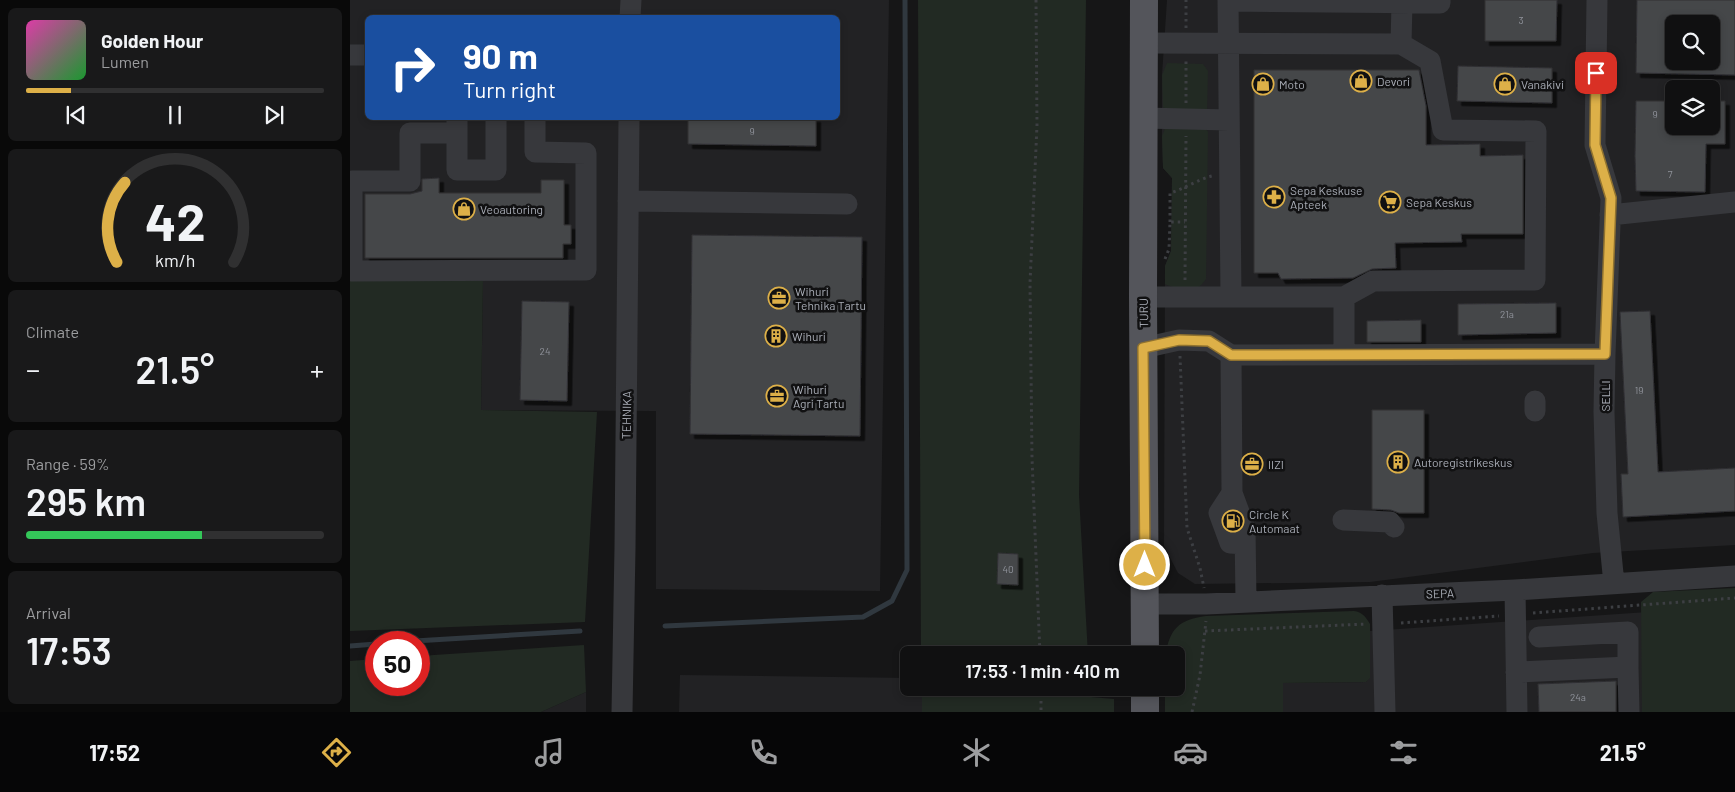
<!DOCTYPE html>
<html lang="en">
<head>
<meta charset="utf-8">
<style>
	body { margin:0; font-family:Barlow,sans-serif; background:#19191a; color:#f1f3f6; height:100vh; display:flex; flex-direction:column; font-size:19px; white-space:nowrap }
	* { box-sizing:border-box; margin:0 }
	p { font-size:16px; color:#9c9d9f }
	.icon { flex:none; width:28px; height:28px; fill:none; stroke:currentColor; stroke-width:2; stroke-linecap:round; stroke-linejoin:round }
	.map { position:relative; flex:1; overflow:hidden }
	.panel { display:flex; flex-direction:column; gap:8px; padding:8px; background:#090909; width:350px }
	.panel>* { flex:none }
	.guide { position:absolute; left:15px; top:15px; width:475px; height:105px; border-radius:8px; box-shadow:0 2px 8px #0003,0 0 0 1px #303031; background:#1a4fa0; color:#fff; overflow:hidden }
	.controls { position:absolute; left:1315px; top:15px; display:grid; gap:10px }
	.controls a { display:grid; place-items:center; width:55px; height:55px; border-radius:8px; background:#101011; box-shadow:0 2px 8px #0003,0 0 0 1px #303031; font-size:25px }
	.speed { position:absolute; left:15px; top:631px; display:flex; gap:10px; font-size:25px; font-weight:700; text-align:center }
	.speed>* { display:grid; place-content:center; width:65px; height:65px; border-radius:50%; background:#101011; box-shadow:0 2px 8px #0003,0 0 0 1px #303031; line-height:1 }
	.speed .limit { border:8px solid #d22; background:#fff; color:#111 }
	.pin { position:absolute; display:grid; place-items:center; width:42px; height:42px; color:#fff; margin:-21px; border-radius:10px; box-shadow:0 2px 8px #0006 }
	.me { position:absolute; width:55px; margin:-28px; rotate:0deg; stroke-linejoin:round; filter:drop-shadow(0 0 4px #0008) }
	.turn { display:flex; align-items:center; gap:18px; height:105px; padding:0 15px; font-size:22px }
	.turn .icon { width:65px; height:65px; stroke-width:2.5 }
	.turn b { display:block; font-size:35px; line-height:42px }
	.big { font-size:38px; font-weight:600; line-height:1.1 }
	.panel .widget { flex:1; display:flex; flex-direction:column; justify-content:center; gap:8px; min-width:0; padding:0 18px; border-radius:8px; background:#19191a }
	.panel .dial { align-items:center; gap:0 }
	.dial svg { height:130px; overflow:visible; fill:none; stroke:#303031; stroke-width:7; stroke-linecap:round; text-anchor:middle }
	.dial text { fill:#f1f3f6; stroke:none }
	.song { display:flex; align-items:center; gap:15px }
	.cover { width:60px; height:60px; border-radius:8px; background:linear-gradient(135deg,hsl(320 70% 55%),hsl(130 70% 35%)) }
	.played { height:5px; border-radius:2px; background:linear-gradient(90deg,#ddb048 15%,#303031 15%) }
	.keys { display:flex; justify-content:space-around; direction:ltr }
	.heat { display:flex; justify-content:space-between; align-items:center; font-size:28px; direction:ltr }
	.charge { height:8px; border-radius:4px; background:linear-gradient(90deg,#34c759 59%,#303031 0) }
	.trip { position:absolute; left:550px; top:646px; width:285px; height:50px; border-radius:8px; background:#101011; box-shadow:0 2px 8px #0003,0 0 0 1px #303031; font-weight:600; line-height:50px; text-align:center }
	.tabs { display:flex; height:80px; justify-content:space-around; align-items:center; background:#060607; color:#9c9d9f }
	.tabs .icon { width:35px; height:35px }
	.tabs .on { color:#ddb048 }
	.tabs b { font-size:22px; color:#f1f3f6 }
	main { display:flex; flex:1; min-height:0 }
	.map>svg:first-child { display:block }
	.built { fill:#222224; fill-rule:evenodd }
	.green { fill:#222a23 }
	.lines { fill:none; stroke-linecap:round; stroke-linejoin:round }
	.stream { stroke:#30383f; stroke-width:5 }
	.building { fill:#45464a; stroke:#303033; fill-rule:evenodd; filter:url(#shadow) }
	.path { stroke:#3d3f43; stroke-width:3; stroke-dasharray:2.5 4; stroke-linecap:butt }
	.minor { stroke:#37383c; stroke-width:21 }
	.major { stroke:#54555b; stroke-width:28 }
	.route-casing { stroke:#90722f; stroke-width:12 }
	.route { stroke:#ddb048; stroke-width:9 }
	.labels { text-anchor:middle; dominant-baseline:central; stroke-width:5; stroke-linejoin:round; paint-order:stroke }
	.number-label { font-size:10px; fill:#90939b }
	.poi-label { font-size:12px; fill:#a9adb6; stroke:#111112; text-anchor:start }
	.street-label { font-size:12px; fill:#a9adb6; stroke:#111112 }
</style>
</head>
<body>
<main>
<section class="panel">
<div class="widget">
<div class="song"><i class="cover"></i><div><b>Golden Hour</b><p>Lumen</p></div></div>
<div class="played"></div>
<div class="keys"><svg class="icon" aria-label="previous" viewBox="0 0 24 24"><path d="M18 5L8 12l10 7zM5 5v14"/></svg><svg class="icon" aria-label="pause" viewBox="0 0 24 24"><path d="M8 5v14M16 5v14"/></svg><svg class="icon" aria-label="next" viewBox="0 0 24 24"><path d="M6 5l10 7-10 7zM19 5v14"/></svg></div>
</div>
<div class="widget dial"><svg viewBox="0 0 100 80">
<path d="M14 69A42 42 0 1 1 86 69"/>
<path d="M14 69A42 42 0 0 1 19 20" stroke="#ddb048"/>
<text x="50" y="56" font-size="32" font-weight="700">42</text>
<text x="50" y="72" font-size="11">km/h</text>
</svg></div>
<div class="widget"><p>Climate</p>
<div class="heat"><a>−</a><b class="big">21.5°</b><a>+</a></div>
</div>
<div class="widget"><p>Range · 59%</p><b class="big">295 km</b><div class="charge"></div></div>
<div class="widget"><p>Arrival</p><b class="big">17:53</b></div>
</section>
<div class="map">
<svg width="1385" height="712" viewBox="0 0 1385 712">
	<defs>
		<filter id="shadow"><feDropShadow dx="4.5" dy="4.5" stdDeviation="0" flood-color="#0009"/></filter>
	</defs>
	<rect width="100%" height="100%" fill="#161617"/>
	<!-- built -->
	<path class="built" d="M0,0h539l-9,591 -224,-2v-178l-175,-1 2,-129 -133,-1zM18,18h470v100h-470z
		M817,0h568v545l-142,8 -223,29 -175,2 -17,-11 -14,-27 1,-280 6,-15 1,-73 -9,-10 -1,-32v-61zM1324,24h37v37h-37zM1324,89h37v37h-37z
		M1385,606v106h-452v-29l83,-1 4,-5v-46z
		M330,675l229,3v10h13v24h-243z
		M236,692v20h-45z"/>
	<!-- green -->
	<path class="green" d="M568,0h168l-7,495 9,160h-167z
		M817,63l36,1 5,7 -1,42 -38,-1 -6,-5 -1,-32z
		M817,124l36,1 5,7 -2,147c-11,17 -25,11 -41,5v-18l6,-15 1,-73 -9,-10 -1,-32z
		M0,280l133,1 -2,129 116,2 -12,210 -235,9z
		M1385,588v124h-93l-1,-110 12,-10z
		M1004,611c8,1 12,6 16,13v54l-4,4 -83,1v29h-118v-24h11v-33h-11c6,-27 13,-35 41,-39z
		M234,645l2,47 -45,20h-191v-51l26,-2v26h43v-29z
		M572,688h168l1,9 23,2v13h-192z"/>
	<g class="lines">
		<!-- stream -->
		<path class="stream" d="M315,626l198,-9 29,-16 15,-31 -2,-570
			M48,642l182,-11
			M0,646l26,-2"/>
	</g>
	<!-- building -->
	<path class="building" d="M1135,0h72l-1,41h-71z
		M1287,0h98v75l-99,-2zM1324,24h37v37h-37z
		M1108,66l94,2v35l-95,-2z
		M904,70h165l7,36v39l54,-1v12l43,-1v79h-62l1,8 -67,1 1,25 -24,1 -19,9 -72,1 -3,-6h-24z
		M1286,101h38v25h37v-25h14v43h-19l-1,48 -69,-1 -1,-35z
		M338,118h128v28l-128,-2z
		M89,178v15h102v-13h23v45h7v19h-8v14h-198v-64h45l12,-3v-12z
		M342,235l170,2 -2,199 -170,-2z
		M172,301l47,1 -2,99 -47,-1z
		M1206,303v30l-98,2v-31z
		M1300,311l8,161 77,-4v43l-112,6 -2,-43h7l-8,-162z
		M1071,320v22h-54v-21z
		M1022,410h52v103h-25l-8,-3 -19,-1z
		M648,553l20,1v31l-21,-1z
		M1266,681v31h-77l-1,-28z"/>
	<g class="lines">
		<!-- path -->
		<path class="path" d="M686,0l1,125 -7,158 2,175 8,197
			M836,28v-28
			M836,103v-42
			M820,222v-29c14,-4 29,-14 42,-17
			M815,259l4,-10 1,-27h15
			M835,280l1,-144
			M830,356l7,172 13,40 4,20
			M1183,613l202,-15
			M1051,623l98,-7
			M855,631l162,-7
			M691,688v24
			M842,712l8,-37 6,-54"/>
		<!-- minor -->
		<path class="minor" d="M878,0l3,297
			M1247,0l-2,145 16,53 -6,156 -1,58 3,101 7,71
			M878,1l212,2v-3
			M280,18l1,-18
			M1051,44l1,-41
			M0,55h18
			M107,118v52h39v-52
			M794,118l85,2
			M107,133h-47v48h-58v90l234,-1v-117l-51,-1v-34
			M278,201l219,3
			M1260,215l125,-13
			M793,297h201l29,-16 162,-1 1,-149 -93,-1 -13,-69 -29,-17 -257,-1
			M793,348l36,-8 30,1 22,14 374,-1
			M881,355l1,138 -13,20 11,30 15,1
			M994,355v-58
			M1185,411v-10
			M882,493l13,35 1,73
			M993,520l47,2 4,5
			M1165,590l2,122
			M1032,595l3,117
			M795,604h61l309,-14 220,-14
			M1189,637l89,-5v35
			M1166,672l112,-5 1,45
			M272,712l3,-164 4,-430"/>
		<!-- major -->
		<path class="major" d="M794,0l-1,297 2,358
			M795,712v-24"/>
	</g>
	<g class="lines">
		<!-- route casing -->
		<g class="route-casing">
			<path id="route" d="M795,565l-2,-217 36,-8 30,1 22,14 374,-1 6,-156 -16,-53 1,-72"/>
		</g>
		<!-- route -->
		<use href="#route" class="route"/>
	</g>
	<!-- icons -->
	<defs>
		<g id="shop-ring" transform="scale(1.125)"><circle r="9.5" fill="#111112" stroke="#ddb048" stroke-width="1.5"/><path d="M-5-2.5h2.3a2.7 3.5 0 0 1 5.4 0H5L5.5 6h-11ZM-1.5-2.5h3a1.5 2.3 0 0 0-3 0Z" fill="#ddb048"/></g>
		<g id="pharmacy-ring" transform="scale(1.125)"><circle r="9.5" fill="#111112" stroke="#ddb048" stroke-width="1.5"/><path d="M-2-6h4v4h4v4h-4v4h-4v-4h-4v-4h4Z" fill="#ddb048"/></g>
		<g id="supermarket-ring" transform="scale(1.125)"><circle r="9.5" fill="#111112" stroke="#ddb048" stroke-width="1.5"/><path d="M-6-5.5h2.5l.6 2H6L4.5 2H-2.5L-4.4-4H-6ZM-1.5 3.2a1.3 1.3 0 1 0 .1 0ZM3 3.2a1.3 1.3 0 1 0 .1 0Z" fill="#ddb048"/></g>
		<g id="office-ring" transform="scale(1.125)"><circle r="9.5" fill="#111112" stroke="#ddb048" stroke-width="1.5"/><path d="M-6-3h4V-5.5h4V-3h4V5H-6ZM-1-4.5V-3h2v-1.5ZM-6 0V1H6V0Z" fill="#ddb048"/></g>
		<g id="building-ring" transform="scale(1.125)"><circle r="9.5" fill="#111112" stroke="#ddb048" stroke-width="1.5"/><path d="M-4-6H4V6H1V3H-1V6H-4ZM-2.5-4.3h1.7v1.8h-1.7ZM.8-4.3h1.7v1.8H.8ZM-2.5-1h1.7V.8h-1.7ZM.8-1h1.7V.8H.8Z" fill="#ddb048"/></g>
		<g id="fuel-ring" transform="scale(1.125)"><circle r="9.5" fill="#111112" stroke="#ddb048" stroke-width="1.5"/><path d="M-5.5-6h7V0h2V4h1.3V-2.5L3-4.5l.8-.8L6-3V5H2.5V1h-1V6h-7ZM-4.2-4.7v3.2H.2V-4.7Z" fill="#ddb048"/></g>
	</defs>
	<g fill-rule="evenodd">
		<use href="#shop-ring" x="1011" y="81"/>
		<use href="#shop-ring" x="913" y="84"/>
		<use href="#shop-ring" x="1155" y="84"/>
		<use href="#pharmacy-ring" x="924" y="197"/>
		<use href="#supermarket-ring" x="1040" y="202"/>
		<use href="#shop-ring" x="114" y="209"/>
		<use href="#office-ring" x="429" y="298"/>
		<use href="#building-ring" x="426" y="336"/>
		<use href="#office-ring" x="427" y="396"/>
		<use href="#building-ring" x="1048" y="462"/>
		<use href="#office-ring" x="902" y="464"/>
		<use href="#fuel-ring" x="883" y="521"/>
	</g>
	<g class="labels">
		<!-- number labels -->
		<g class="number-label">
			<text x="1171" y="20">3</text>
			<text x="1305" y="114">9</text>
			<text x="402" y="131">9</text>
			<text x="1320" y="174">7</text>
			<text x="1157" y="314">21a</text>
			<text x="195" y="351">24</text>
			<text x="1289" y="390">19</text>
			<text x="658" y="569">40</text>
			<text x="1228" y="697">24a</text>
		</g>
		<!-- poi labels -->
		<g class="poi-label">
			<text x="1027" y="81">Devori</text>
			<text x="929" y="84">Moto</text>
			<text x="1171" y="84">Vanakivi</text>
			<text x="940" y="190">Sepa Keskuse<tspan x="940" dy="14">Apteek</tspan></text>
			<text x="1056" y="202">Sepa Keskus</text>
			<text x="130" y="209">Veoautoring</text>
			<text x="445" y="291">Wihuri<tspan x="445" dy="14">Tehnika Tartu</tspan></text>
			<text x="442" y="336">Wihuri</text>
			<text x="443" y="389">Wihuri<tspan x="443" dy="14">Agri Tartu</tspan></text>
			<text x="1064" y="462">Autoregistrikeskus</text>
			<text x="918" y="464">IIZI</text>
			<text x="899" y="514">Circle K<tspan x="899" dy="14">Automaat</tspan></text>
		</g>
		<!-- street labels -->
		<g class="street-label">
			<text transform="translate(793 313) rotate(-91)">TURU</text>
			<text transform="translate(1255 396) rotate(-90)">SELLI</text>
			<text transform="translate(276 415) rotate(-89)">TEHNIKA</text>
			<text transform="translate(1090 593) rotate(-2)">SEPA</text>
		</g>
	</g>
</svg>
<div class="controls">
<a><svg class="icon" aria-label="search" viewBox="0 0 24 24"><circle cx="10" cy="10" r="6"/><path d="M15 15l6 6"/></svg></a>
<a><svg class="icon" aria-label="layers" viewBox="0 0 24 24"><path d="M12 4l9 5-9 5-9-5zM3 14l9 5 9-5"/></svg></a>
</div>
<div class="speed"><div class="limit">50</div></div>
<div class="pin" style="left:1246px;top:73px;background:#d93025"><svg class="icon" aria-label="arrive" viewBox="0 0 24 24"><path d="M6 21V4h12l-3 4 3 4H6"/></svg></div>
<svg class="me" style="left:795px;top:565px" viewBox="-20 -20 40 40"><circle r="17" fill="#ddb048" stroke="#fff" stroke-width="3"/><path d="M0-11L8 9 0 5-8 9z" fill="#fff"/></svg>
<div class="trip">17:53 · 1 min · 410 m</div>
<div class="guide">
<div class="turn"><svg class="icon" aria-label="right" viewBox="0 0 24 24"><path d="M7 20v-9h11M14 6l5 5-5 5"/></svg><div><b>90 m</b>Turn right</div></div>
</div>
</div>
</main>
<nav class="tabs">
<b>17:52</b>
<svg class="icon on" aria-label="directions" viewBox="0 0 24 24"><path d="M12 3l9 9-9 9-9-9zM9 14v-3h6M13 9l2 2-2 2"/></svg>
<svg class="icon" aria-label="music" viewBox="0 0 24 24"><path d="M9 18V5l10-2v13"/><circle cx="6" cy="18" r="3"/><circle cx="16" cy="16" r="3"/></svg>
<svg class="icon" aria-label="phone" viewBox="0 0 24 24"><path d="M5 4h4l2 5-3 2q2 4 5 5l2-3 5 2v4C11 20 4 13 5 4z"/></svg>
<svg class="icon" aria-label="climate" viewBox="0 0 24 24"><path d="M12 3v18M4 7l16 10M4 17L20 7"/></svg>
<svg class="icon" aria-label="car" viewBox="0 0 24 24"><path d="M5 17H2v-5l4-1 3-4h7l3 4 3 1v5h-3M9 17h6M6 11h13"/><circle cx="7" cy="17" r="2"/><circle cx="17" cy="17" r="2"/></svg>
<svg class="icon" aria-label="filters" viewBox="0 0 24 24"><path d="M4 7h16M4 17h16"/><circle cx="9" cy="7" r="2"/><circle cx="15" cy="17" r="2"/></svg>
<b>21.5°</b>
</nav>
</body>
</html>
